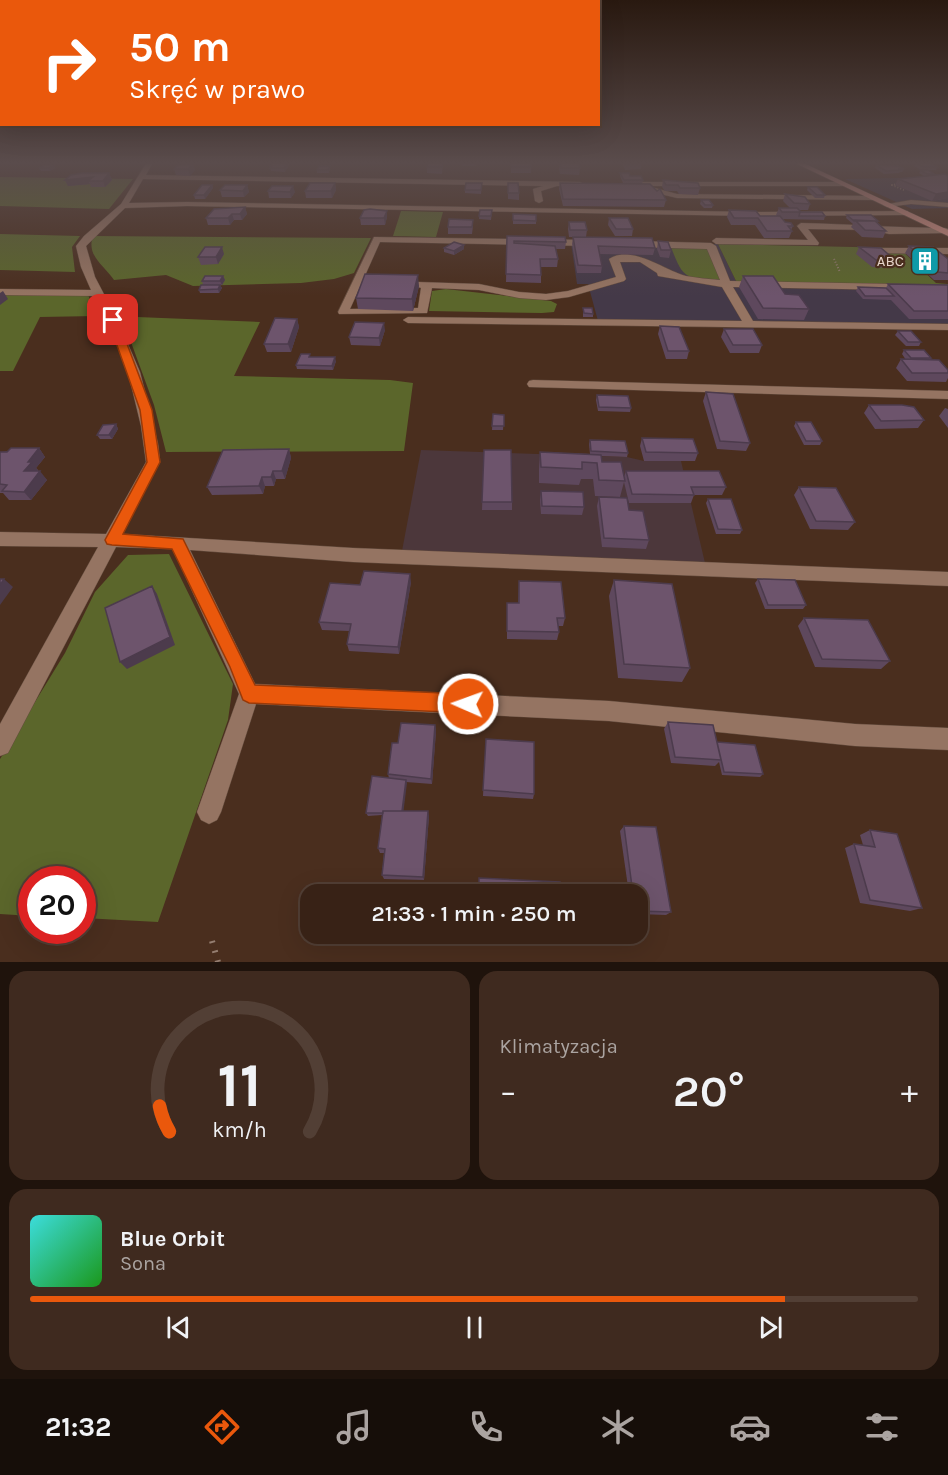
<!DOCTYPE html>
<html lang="pl">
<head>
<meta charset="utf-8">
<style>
	body { margin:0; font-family:Karla,sans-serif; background:#3f2a1f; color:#f1f3f6; height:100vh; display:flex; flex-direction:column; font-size:22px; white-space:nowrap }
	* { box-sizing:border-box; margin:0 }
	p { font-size:20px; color:#aba4a1 }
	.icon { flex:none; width:33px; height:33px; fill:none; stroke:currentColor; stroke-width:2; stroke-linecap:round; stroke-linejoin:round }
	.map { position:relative; height:962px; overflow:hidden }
	.panel { display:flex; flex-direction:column; gap:9px; padding:9px; background:#1f130c; flex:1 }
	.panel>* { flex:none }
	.top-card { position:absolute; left:0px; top:0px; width:600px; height:126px; box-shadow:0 6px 24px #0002,0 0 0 2px #523f35; background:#ea580c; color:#fff; overflow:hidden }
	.speed { position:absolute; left:18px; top:866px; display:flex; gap:12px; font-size:30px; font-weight:700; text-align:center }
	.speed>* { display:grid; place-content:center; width:78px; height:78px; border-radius:50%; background:#382216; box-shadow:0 6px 24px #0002,0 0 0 2px #523f35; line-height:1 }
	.speed .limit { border:9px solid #d22; background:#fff; color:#111 }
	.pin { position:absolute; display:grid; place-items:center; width:51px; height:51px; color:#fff; margin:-26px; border-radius:12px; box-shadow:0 3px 9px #0006 }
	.me { position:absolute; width:66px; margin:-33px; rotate:272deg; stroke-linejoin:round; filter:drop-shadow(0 0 4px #0008) }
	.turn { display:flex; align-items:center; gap:21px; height:126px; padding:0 30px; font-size:27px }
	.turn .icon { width:78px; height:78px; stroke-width:2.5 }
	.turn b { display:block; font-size:42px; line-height:51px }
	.big { font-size:45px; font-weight:600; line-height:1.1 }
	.panel .widget { flex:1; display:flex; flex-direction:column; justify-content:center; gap:9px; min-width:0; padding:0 21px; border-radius:18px; background:#3f2a1f }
	.panel .dial { align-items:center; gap:0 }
	.dial svg { height:156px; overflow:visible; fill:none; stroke:#523f35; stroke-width:7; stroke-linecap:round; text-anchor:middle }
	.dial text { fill:#f1f3f6; stroke:none }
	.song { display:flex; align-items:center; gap:18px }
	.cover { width:72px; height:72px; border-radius:9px; background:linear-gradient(135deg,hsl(180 70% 55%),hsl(120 70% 35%)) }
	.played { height:6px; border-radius:3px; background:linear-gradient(90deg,#ea580c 85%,#523f35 85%) }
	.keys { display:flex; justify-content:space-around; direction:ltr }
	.heat { display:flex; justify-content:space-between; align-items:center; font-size:33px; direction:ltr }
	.panel .tiles { flex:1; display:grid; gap:9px; grid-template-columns:1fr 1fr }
	.widget:last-child { grid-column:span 2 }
	.trip { position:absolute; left:300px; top:884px; width:348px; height:60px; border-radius:18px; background:#382216; box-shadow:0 6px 24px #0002,0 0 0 2px #523f35; font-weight:600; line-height:60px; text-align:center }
	.dock { display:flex; height:96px; justify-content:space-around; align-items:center; background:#160e09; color:#aba4a1 }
	.dock .icon { width:42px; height:42px }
	.dock .on { color:#ea580c }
	.dock b { font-size:27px; color:#f1f3f6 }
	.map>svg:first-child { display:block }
	.commercial { fill:#443948 }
	.industrial { fill:#4c373b }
	.green { fill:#5b662b }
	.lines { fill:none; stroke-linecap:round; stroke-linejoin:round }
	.minor-casing { stroke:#624b3d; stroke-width:1 }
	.major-casing { stroke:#624b3d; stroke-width:1 }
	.path-far1 { stroke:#957e71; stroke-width:2; stroke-dasharray:1 2; stroke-linecap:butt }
	.path { stroke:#957e71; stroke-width:6; stroke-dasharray:2 8; stroke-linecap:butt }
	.minor { fill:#957462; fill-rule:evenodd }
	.major { fill:#d38e81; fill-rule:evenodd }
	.wall { fill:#5e485d }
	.shaded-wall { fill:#4c3b4c }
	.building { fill:#6d546c; stroke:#4c3b4c; stroke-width:1.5 }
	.route { fill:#ea580c; stroke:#983908; stroke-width:1.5 }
	.labels { text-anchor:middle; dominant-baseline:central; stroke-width:4.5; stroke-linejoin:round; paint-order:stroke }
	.far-poi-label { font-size:15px; fill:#e6d4ca; stroke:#4a2e1e; text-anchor:end }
</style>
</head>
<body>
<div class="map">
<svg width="948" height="962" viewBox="0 0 948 962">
	<rect width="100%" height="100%" fill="#4a2e1e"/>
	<!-- commercial -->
	<path class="commercial" d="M948,177v31l-36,1 -67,-30z
		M593,242l125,2 20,41 210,3v38l-350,-5 -10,-37h-11l-6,-41z"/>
	<!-- industrial -->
	<path class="industrial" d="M421,450l206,7 17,4h37l24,102 -303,-12z"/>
	<!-- green -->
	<path class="green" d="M0,177l133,2 -24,30 -109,-3z
		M401,211l42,1 -7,25 -43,-1z
		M0,234l80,2 -8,11 3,25 -75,-2z
		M93,236l278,2 -17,35 -20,6 -33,4 -108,3 -27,-11 -52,5c-10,-15 -28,-24 -21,-44z
		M718,244l181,4 37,35 12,1v3l-211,-4z
		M671,247l36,1 15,32c-35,-2 -38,2 -51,-33z
		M446,289l105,12 6,3 -3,8 -12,1 -113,-2 3,-20z
		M0,290h86l11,26 -57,1 -27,54h-13z
		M137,317l123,5 -26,54 156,4 23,3 -9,68 -238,1 -12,-47 -30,-82z
		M169,554l64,130 -5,36 -70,202 -75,-4 -1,-39h-50l-1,37 -31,-2v-155l65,-106 30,-61 33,-37z"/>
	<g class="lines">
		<!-- minor casing -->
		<g class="minor-casing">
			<path id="minor" d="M147,162h6l-7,13 434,7 4,2 -4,2h-23l-16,5 2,10 -4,2 -4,-2 -2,-12 10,-3 -400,-7 -14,24 58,-1 566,10 155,-1v4h-3l-152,1 -566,-10 -62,2 -39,38 9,31 23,44 22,51 18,72 2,18 -38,72 231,14 595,24v14l-595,-24 -163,-12 65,134 354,17 246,23 93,4v22l-93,-4 -246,-25 -353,-17 -35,108 -4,8 -8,4 -8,-4 -4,-8 42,-118 -66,-145 -57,-2 -108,206 -8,3v-32l98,-177 -98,-1v-14l106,2 40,-72 -5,-36 -13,-54 -13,-34 -20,-42 -95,-1v-6l91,1 -10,-23 -5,-21 8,-10 37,-32z
				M631,182h211l4,2 -4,2h-214v-4z
				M655,188l22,6 196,2 4,2 -4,2 -196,-2 -25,-6 -1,-2z
				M911,200l37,3v4l-37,-3 -24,3 -4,-2z
				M801,223c48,1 96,5 144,5l3,1v4l-59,1 -17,-4 -64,-1 11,14 -1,2 -102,-1 -4,-3 4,-3 92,2 -11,-14z
				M374,237l216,3 4,3 -4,3 -210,-4 -30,67 68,-1 3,-20 -8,-3 5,-3 61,2 40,8 27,2 22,-3 48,-14 -7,-18c22,-15 55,11 77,17 11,2 23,3 34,4l-13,-31 -72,-2 -5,-3 5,-3 76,2 5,3 14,35 218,4v6l-215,-4 20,34 195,3v6l-540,-7 -5,-3 5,-3 334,4 -20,-34 -64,-11 -1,-3 -17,-11h-20l6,17 -2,2 -55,16 -23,3 -27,-2 -40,-8 -47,-2 -5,25 -88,1 -1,-2z
				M876,248h72v6l-75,-1 -2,-2z
				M533,380l415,11v8l-419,-12 -2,-3 2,-3z"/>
		</g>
		<!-- major casing -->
		<g class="major-casing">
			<path id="major" d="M793,162h8l147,68v6z"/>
		</g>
		<!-- path-far1 -->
		<path class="path-far1" d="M898,184l-6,1 12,5
			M834,259l6,13"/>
		<!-- path -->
		<path class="path" d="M212,941l6,21"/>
		<!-- minor -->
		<use href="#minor" class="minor"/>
		<!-- major -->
		<use href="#major" class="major"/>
	</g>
	<!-- wall -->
	<path class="wall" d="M288,162l1,3 -4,7 -14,-1 -1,-5z
		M443,162l-1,12 -15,-1v-6z
		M462,162h14v4h-14z
		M511,162l20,5v6h-20z
		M623,162h19l-1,7 -16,1 -2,-5z
		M728,162h16v1z
		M560,163l20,5 -1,7 -19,-1 -1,-5z
		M915,163l22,4 -1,3h-7l5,4 -1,1 15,1v22l-16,3 -37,-16 3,-6 26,-3 -5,-3 2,-3 -7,-4z
		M193,164l2,6 -5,6 -14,-1 -2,-6z
		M54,165l1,3 -5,3h-9l-2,-3z
		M876,165l28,4 -2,3h-2l-1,1 -15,1 -9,-6z
		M330,166v3l-1,4h-12v-3z
		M109,173l3,7 -7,7h-14l-1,-3 -22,2 -3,-6z
		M620,173l23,7 -1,4 15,7 9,9 -2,7 -101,-1 -4,-17 1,-6h63l-3,-7z
		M663,180l37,8 -2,7 -19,-1 -2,-3h-12l-3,-4z
		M335,183l1,7 -4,8h-26l-1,-7z
		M482,183l-1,11 -16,-1v-3z
		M508,183l11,10v7l-11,-1z
		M212,185l1,3 -8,11h-10l-1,-4z
		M247,185l2,7 -5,5h-22l-2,-7z
		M272,186l23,6 -4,6h-22l-1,-7z
		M808,187l17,8 -1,3h-9l-8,-8z
		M785,194l25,10 -2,6h-9l1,2 25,4 -1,4 -42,-1 3,3 8,4 -2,4 1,1 -3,7h-25l-9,-13h-24l-4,-8 2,-7 31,6h17l-1,-1 3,-7h11l-7,-7z
		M701,200l12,5 -1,3h-8l-4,-4z
		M245,207l2,7 -5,6h-8l-4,5h-22l-2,-7z
		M480,210h12l-1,10 -12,-1z
		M513,214l23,7v3h-23z
		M847,215l31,6 -1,1 9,9 -3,7 -21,-1 -11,-10 2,-3 -7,-6z
		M387,217l-2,8h-24l-1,-7z
		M609,218l24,11 -1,7h-17l-7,-11z
		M569,222l18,8 -1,7 69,11 -2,7 -54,-1 3,12 -1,7h-24l-5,-29 1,-7h-4l-1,-8z
		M473,226l-1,8h-24v-7z
		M507,236l59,6 -1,7h-9l2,10 -1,8h-16v16l-35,-1z
		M658,241l13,9 -2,8 -9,-1 -3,-8z
		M464,245v4l-10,6 -10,-3v-4z
		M909,246l39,13v21h-14l-29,-27z
		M859,247l36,13 -4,8 -19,-1 -16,-13z
		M224,254l-6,10 -17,1 -3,-8z
		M223,276l2,4 -3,5h-2l2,3 -3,5h-19l-1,-3 4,-5 -1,-4z
		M743,276l42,18 24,15 -5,11 -46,-1 -19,-32z
		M888,284l60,1v34h-39l-18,-19 -28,-1 -7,-8 2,-4 28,1z
		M419,286l-6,25 -55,-2 -2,-11z
		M583,308l10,6v3h-10z
		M297,319l2,8 -8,25h-24l-3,-8z
		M660,326l29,25 -2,8h-21l-8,-25z
		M724,329l38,16 -3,8h-29l-9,-16z
		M385,330l-5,16 -29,-1 -2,-8z
		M898,331l23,11 -2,4h-13l-11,-11z
		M904,350l27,8 -1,2 18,10v8l-2,4 -39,-1 -11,-13 5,-9 5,1 -4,-6z
		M336,361l-3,9 -36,-1 -1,-4z
		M706,392l44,51 -4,8 -29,-2 -14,-48z
		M597,395l34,13 -1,4 -32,-1 -2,-11z
		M869,405l55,15 -6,8 -43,1 -11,-16z
		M945,408l3,1v19l-9,-12z
		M493,414l11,1 -1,15h-11z
		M796,422l26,19 -2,4h-16l-10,-19z
		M116,424l2,5 -6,10h-12l-3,-4z
		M642,438l56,15 -3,8h-51l-4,-15z
		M590,440l38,13 -1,4 -26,-1 1,6 22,15 2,-6 100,16 -4,8h-28l-3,8h-62l-5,-21 -4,15 -25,-1 -2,-17h-12l-2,6 -40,-2v-14l1,-17 50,2 -1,-10z
		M39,448l6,9 -9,11 2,2v1l9,9 -16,20h-22l-6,-7h-3v-41z
		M289,449l2,9 -6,21h-9l-2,7h-9l-2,8 -51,1 -5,-8z
		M484,450l28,52v8h-30z
		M799,487l56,35 -7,8 -38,-1 -16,-34z
		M541,491l43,16 -2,8 -41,-1 -1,-14z
		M599,497l30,13 20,30 -3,9 -44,-2 -5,-41z
		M708,499l34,31 -2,4h-24l-10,-31z
		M758,579l48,26 -3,4h-38l-10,-26z
		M614,580l76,88 -8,14 -64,-4 -9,-82z
		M519,581l46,37 -2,8h-5l1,6 -2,8 -50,-1v-36h11z
		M411,582l-12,72 -50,-3 -2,-7 2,-13 -27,-1 -3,-8 41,-37z
		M804,618l86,43 -9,8 -66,-2 -17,-41z
		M668,722l49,21 46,31 -3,3 -38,-2 -3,-13 -4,4 -44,-3 -7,-34z
		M435,725l1,6 -4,53 -26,-2 -3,29 26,5 -5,64 -40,-1 -2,-4 2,-22h-4l-2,-5 4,-33 -14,1 -2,-3 23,-35 -1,-4 10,-31z
		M486,739l48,55 -1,5 -50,-3z
		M624,826l47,86 -5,3 -28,-1v-20h-9l-9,-63z
		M870,830l52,78 -12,3 -50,-8 -15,-55 9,-4 9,1 -3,-10z"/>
	<!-- shaded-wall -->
	<path class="shaded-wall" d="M288,162l1,3 -4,7 -1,-4z
		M193,164l2,6 -5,6 -2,-7z
		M54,165l1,3 -5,3 -1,-3z
		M109,173l3,7 -7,7 -2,-6z
		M93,177l-5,4 2,3 -22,2 -3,-6z
		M335,183l1,7 -4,8 -1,-7z
		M212,185l1,3 -8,11 -1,-4z
		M247,185l2,7 -5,5 -1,-6z
		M293,186l2,6 -4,6 -1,-6z
		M948,192v6l-16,3 4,-7z
		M245,207l2,7 -5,6 -2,-6z
		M387,211v6l-2,8 -1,-7z
		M232,214l2,6 -4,5 -2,-7z
		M464,245v4l-10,6v-4z
		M222,247l2,7 -6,10 -2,-7z
		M418,275l1,11 -6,25 -1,-12z
		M223,276l2,4 -3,5 -2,-4z
		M220,285l2,3 -3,5 -1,-4z
		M3,291l5,8 -8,6v-12z
		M297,319l2,8 -8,25 -3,-8z
		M384,323l1,7 -5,16 -1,-8z
		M335,357l1,4 -3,9 -1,-4z
		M116,424l2,5 -6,10 -3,-4z
		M39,448l6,9 -9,11 2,2 -7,9 -7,-8 4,-9z
		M289,449l2,9 -6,21 -3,-8z
		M40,471l7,9 -16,20 -7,-8z
		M273,471l3,8 -2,7 -3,-9z
		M262,477l3,9 -2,8 -4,-8z
		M410,574l1,8 -12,72 -1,-7z
		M4,579l9,8 -13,18v-20z
		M152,586l5,8 18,51 -48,24 -7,-7z
		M435,725l1,6 -4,53 -1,-5z
		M406,780l1,3 -4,32 -1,-3z
		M428,811l1,5 -5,64 -1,-3z"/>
	<!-- building -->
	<path class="building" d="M273,162h15l-4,6h-14l2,-2h-2z
		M428,162h15l-1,5h-15z
		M462,162h14v1h-14z
		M511,162l20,1v4h-20z
		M625,162h17v1l-16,1z
		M929,162l8,5h-13l-9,-4z
		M560,163h19l1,5h-19z
		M193,164l-5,5h-14l4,-4z
		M45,165h9l-5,3h-10z
		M876,165l22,1 6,3h-6l2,1 -14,1z
		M319,166h11l-2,4h-11z
		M920,170h8l6,4h-7z
		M82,173h27l-6,8h-15l5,-4 -28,3 6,-5z
		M620,173h9l1,3h11l2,4h-19z
		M945,174l3,2v16l-12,2 -38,-15z
		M663,180l35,3 2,5h-20l-2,-3h-12z
		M310,183h25l-4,8h-26z
		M466,183h16l-1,7h-16z
		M508,183h10l1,10h-11z
		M560,183l90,1 7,7 3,-2 6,11 -103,-1z
		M202,185h10l-8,10h-10z
		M225,185h22l-4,6 -23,-1z
		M272,186h21l-3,6 -22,-1z
		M808,187h9l8,8h-8z
		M785,194l20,3 5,7 -16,-1z
		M701,200h8l4,5h-8z
		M245,207l-5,7h-8l-4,4h-22l8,-9z
		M779,208h18l4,4h-19z
		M370,209l17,2 -3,7h-24l4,-8z
		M480,210h12l-1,6h-12z
		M729,210l27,1 4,5h20l5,6 6,1 2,3h-5l4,5h-25l-9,-13h-24z
		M800,212h22l3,4h-26z
		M513,214l23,1v6l-23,-1z
		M847,215h24l7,6h-24z
		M609,218h19l5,11h-17z
		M449,219l24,1 -1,7h-24z
		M855,220l20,1 11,10 -21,-1z
		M569,222h16l2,8h-17z
		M507,236l58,1 1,5 -52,-1v2l41,3 3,13h-18l1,16 -35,-1z
		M573,237l79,1 3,10 -57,-2 4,20 -24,-1z
		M658,241l10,1 3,8h-10z
		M454,242l10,3 -10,6 -10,-3z
		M909,246l24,1 15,12v14l-10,-1z
		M205,247h17l-6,10h-18z
		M859,247l22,1 14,12h-19z
		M365,274l53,1 -6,24 -56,-1z
		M205,276h18l-3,5h-18z
		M743,276h30l12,18 14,1 10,14 -46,-1z
		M888,284l60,1v26h-34z
		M201,285h19l-2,4 -19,1z
		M858,287l28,1 8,8h-29z
		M583,308h9l1,6 -9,-1z
		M275,318l22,1 -9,25h-24z
		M355,322l29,1 -5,15 -30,-1z
		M660,326l19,1 10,24h-21z
		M724,329h29l9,16h-29z
		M898,331h13l10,11h-13z
		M904,350h20l7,8h-20z
		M301,354h9l-1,3h26l-3,9 -36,-1z
		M901,359l38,1 9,10v3h-36z
		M706,392l27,2 17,49 -30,-2z
		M597,395l31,1 3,12 -32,-1z
		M869,405h33l12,2 10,13 -43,1z
		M493,414l11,1v11h-12z
		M796,422h15l11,19h-16z
		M116,424l-7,11h-12l6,-10z
		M642,438l51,1 5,14 -52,-1z
		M590,440l35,1 3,12 -37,-2z
		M11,448h28l-11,14h4l-8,9h16l-16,21 -22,-1 5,-6 -7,-1v-32h7z
		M289,449l-7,22h-9l-2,6h-9l-3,9 -52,1 16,-37z
		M484,450h27l1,52h-30z
		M540,452l61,3 1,7h19l4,19 -26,-1 -2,-17 -15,-1v7l-41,-2z
		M626,471h93l7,16h-35l3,8 -62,-1z
		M799,487l37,1 19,34 -39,-1z
		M541,491l42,1 1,15 -42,-1z
		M599,497l28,1 2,12 14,1 6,29 -45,-2z
		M708,499h23l11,31 -24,-1z
		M364,571l46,3 -12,73 -51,-3 4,-20 -32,-2 11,-39 30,2z
		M0,579h4l-4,6z
		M758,579l37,1 11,25h-38z
		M614,580l58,4 18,84 -66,-4z
		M519,581l42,1 4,36h-8l2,14 -52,-1v-28h12z
		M152,586l18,51 -50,25 -15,-54z
		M804,618l64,2 22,41 -68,-2z
		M668,722l45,3 8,35 -46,-3z
		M401,723l34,2 -4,54 -43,-5 4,-31h6z
		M486,739l48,3v52l-51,-4z
		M717,742l38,3 8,29 -39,-2z
		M372,776l34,4 -4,31h-19v2h-17z
		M383,811h45l-5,66 -41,-2 3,-26 -7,-1z
		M624,826l32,1 15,85 -33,-1v-17h-5z
		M870,830l27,4 25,74 -52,-8 -16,-56 21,3z
		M479,878l81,4 1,12h-82z"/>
	<!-- sky -->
	<linearGradient id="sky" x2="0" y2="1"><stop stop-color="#291910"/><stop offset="0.55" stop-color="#5a4c4c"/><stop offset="1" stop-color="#5a4c4c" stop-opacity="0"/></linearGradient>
	<rect width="948" height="296" fill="url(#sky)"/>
	<!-- route -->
	<path class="route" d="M109,318l9,2 34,90 8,52 -37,72 60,5 72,146 213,9 7,3 3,7 -3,6 -7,3 -219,-10 -6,-3 -13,-33 -58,-118 -60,-4 -5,-1 -2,-4 42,-78 -7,-52 -32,-90z"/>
	<!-- icons -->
	<defs>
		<g id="building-square" transform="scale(1.5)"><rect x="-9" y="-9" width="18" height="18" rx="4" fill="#0f9aa8" stroke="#4a2e1e"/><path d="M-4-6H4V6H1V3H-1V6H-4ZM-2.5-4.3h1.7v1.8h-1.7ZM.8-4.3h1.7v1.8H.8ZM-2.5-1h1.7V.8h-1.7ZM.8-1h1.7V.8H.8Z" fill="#fff"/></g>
	</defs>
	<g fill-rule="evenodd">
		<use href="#building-square" x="925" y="261"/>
	</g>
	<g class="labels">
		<!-- far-poi labels -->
		<g class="far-poi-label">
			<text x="904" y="261">ABC</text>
		</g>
	</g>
</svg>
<div class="speed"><div class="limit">20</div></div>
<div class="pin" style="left:113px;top:320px;background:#d93025"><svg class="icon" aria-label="arrive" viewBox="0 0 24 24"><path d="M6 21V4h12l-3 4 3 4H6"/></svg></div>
<svg class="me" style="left:468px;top:704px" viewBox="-20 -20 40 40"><circle r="17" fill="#ea580c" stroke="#fff" stroke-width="3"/><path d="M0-11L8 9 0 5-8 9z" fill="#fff"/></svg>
<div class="trip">21:33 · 1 min · 250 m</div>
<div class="top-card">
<div class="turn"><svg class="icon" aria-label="right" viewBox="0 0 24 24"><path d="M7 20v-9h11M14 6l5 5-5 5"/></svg><div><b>50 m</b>Skręć w prawo</div></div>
</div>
</div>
<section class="panel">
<div class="tiles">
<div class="widget dial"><svg viewBox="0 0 100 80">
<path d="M14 69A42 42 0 1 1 86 69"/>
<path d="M14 69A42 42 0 0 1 9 56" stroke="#ea580c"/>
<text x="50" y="56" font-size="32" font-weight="700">11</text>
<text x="50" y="72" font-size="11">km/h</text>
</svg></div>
<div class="widget"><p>Klimatyzacja</p>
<div class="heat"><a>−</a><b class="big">20°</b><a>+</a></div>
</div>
<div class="widget">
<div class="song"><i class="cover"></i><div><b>Blue Orbit</b><p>Sona</p></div></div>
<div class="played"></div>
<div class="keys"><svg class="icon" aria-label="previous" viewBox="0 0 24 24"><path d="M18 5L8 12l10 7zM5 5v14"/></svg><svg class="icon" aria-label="pause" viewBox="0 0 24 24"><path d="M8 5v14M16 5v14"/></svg><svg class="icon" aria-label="next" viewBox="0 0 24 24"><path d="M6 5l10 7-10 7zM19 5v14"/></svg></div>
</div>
</div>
</section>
<nav class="dock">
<b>21:32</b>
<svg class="icon on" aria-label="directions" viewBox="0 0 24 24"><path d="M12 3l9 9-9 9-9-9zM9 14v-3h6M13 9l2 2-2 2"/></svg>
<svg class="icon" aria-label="music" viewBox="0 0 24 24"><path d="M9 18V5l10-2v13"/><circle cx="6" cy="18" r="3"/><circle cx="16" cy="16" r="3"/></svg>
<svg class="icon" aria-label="phone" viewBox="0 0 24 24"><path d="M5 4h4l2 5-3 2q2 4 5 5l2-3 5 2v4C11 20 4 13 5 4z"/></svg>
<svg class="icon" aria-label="climate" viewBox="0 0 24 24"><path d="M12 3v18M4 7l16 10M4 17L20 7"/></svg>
<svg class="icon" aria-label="car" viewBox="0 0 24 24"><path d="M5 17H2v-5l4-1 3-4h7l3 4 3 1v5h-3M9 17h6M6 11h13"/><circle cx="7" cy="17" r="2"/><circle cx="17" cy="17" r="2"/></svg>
<svg class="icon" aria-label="filters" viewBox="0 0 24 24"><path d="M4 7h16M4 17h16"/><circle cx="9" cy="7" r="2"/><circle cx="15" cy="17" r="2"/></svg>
</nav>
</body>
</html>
